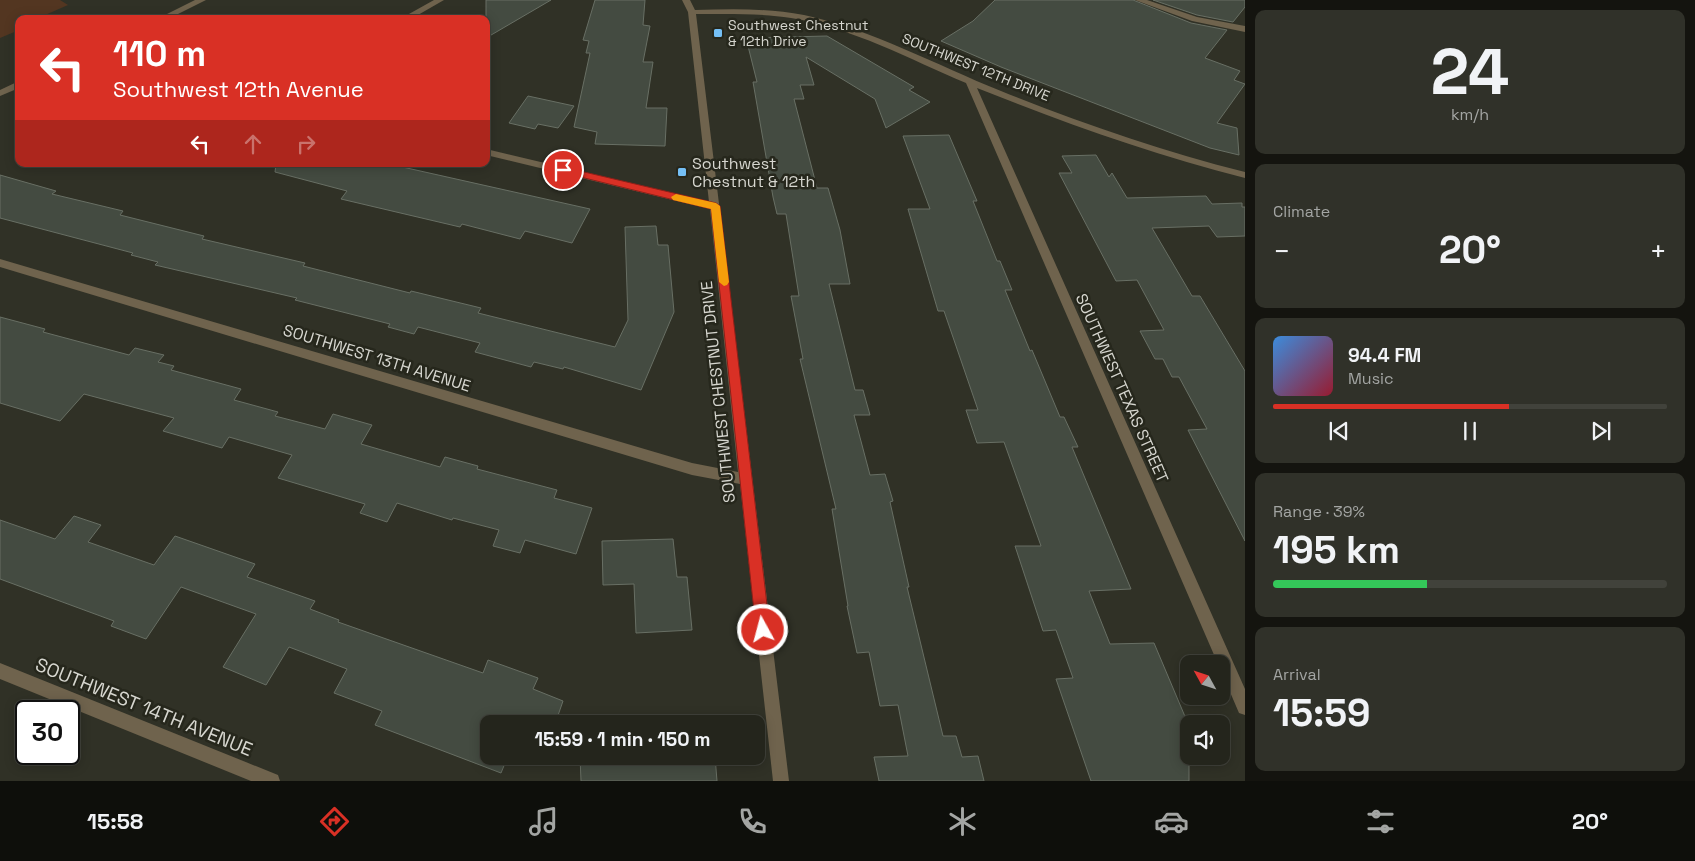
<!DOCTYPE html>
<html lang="en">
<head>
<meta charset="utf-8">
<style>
	body { margin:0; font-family:"Space Grotesk",sans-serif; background:#303129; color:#f1f3f6; height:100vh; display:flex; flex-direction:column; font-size:19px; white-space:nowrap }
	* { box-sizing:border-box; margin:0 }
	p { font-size:16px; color:#a3a5a3 }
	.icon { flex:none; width:28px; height:28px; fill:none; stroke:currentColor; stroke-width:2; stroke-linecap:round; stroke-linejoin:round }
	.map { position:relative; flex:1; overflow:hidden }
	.details { display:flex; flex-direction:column; gap:10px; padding:10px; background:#14140f; width:450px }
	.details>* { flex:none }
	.hud { position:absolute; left:15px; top:15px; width:475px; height:152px; border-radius:10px; box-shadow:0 2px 12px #0003,0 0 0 1px #41423b; background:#d93025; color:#fff; overflow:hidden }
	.needle { width:32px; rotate:310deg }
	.controls { position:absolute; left:1180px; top:655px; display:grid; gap:10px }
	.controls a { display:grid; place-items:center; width:50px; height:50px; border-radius:10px; background:#24251c; box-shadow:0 2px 12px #0003,0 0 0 1px #41423b; font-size:25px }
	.speed { position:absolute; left:15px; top:700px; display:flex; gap:10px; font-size:25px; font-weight:700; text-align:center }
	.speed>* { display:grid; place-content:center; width:65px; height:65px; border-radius:50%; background:#24251c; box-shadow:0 2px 12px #0003,0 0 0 1px #41423b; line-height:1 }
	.speed .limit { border:2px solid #111; border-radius:8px; background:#fff; color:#111 }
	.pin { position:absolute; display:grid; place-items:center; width:42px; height:42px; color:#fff; margin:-21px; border:2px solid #fff; border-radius:50%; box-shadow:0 1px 5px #0007 }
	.me { position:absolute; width:55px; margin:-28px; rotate:353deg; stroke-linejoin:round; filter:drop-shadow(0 0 4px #0008) }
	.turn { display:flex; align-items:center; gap:18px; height:105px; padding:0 15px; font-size:22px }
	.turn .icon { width:65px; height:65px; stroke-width:2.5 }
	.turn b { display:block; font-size:35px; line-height:42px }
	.lanes { display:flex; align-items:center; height:48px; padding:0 15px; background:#0003; justify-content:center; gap:25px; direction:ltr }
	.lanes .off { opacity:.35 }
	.big { font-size:38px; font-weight:700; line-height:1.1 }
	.details .widget { flex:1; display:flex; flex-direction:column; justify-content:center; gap:8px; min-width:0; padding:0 18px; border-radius:10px; background:#303129 }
	.details .dial { align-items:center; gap:0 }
	.dial b { font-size:65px; line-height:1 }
	.song { display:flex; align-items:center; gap:15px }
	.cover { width:60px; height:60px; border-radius:8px; background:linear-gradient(135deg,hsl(210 70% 55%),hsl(350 70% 35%)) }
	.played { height:5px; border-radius:2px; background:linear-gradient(90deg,#d93025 60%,#41423b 60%) }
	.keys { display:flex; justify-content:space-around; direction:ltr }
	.heat { display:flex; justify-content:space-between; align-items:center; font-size:28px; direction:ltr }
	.charge { height:8px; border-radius:4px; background:linear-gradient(90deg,#34c759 39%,#41423b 0) }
	.trip { position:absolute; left:480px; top:715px; width:285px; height:50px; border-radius:10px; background:#24251c; box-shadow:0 2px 12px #0003,0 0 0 1px #41423b; font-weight:700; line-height:50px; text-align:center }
	.tab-bar { display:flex; height:80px; justify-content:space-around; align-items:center; background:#0e0f0b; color:#a3a5a3 }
	.tab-bar .icon { width:35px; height:35px }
	.tab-bar .active { color:#d93025 }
	.tab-bar b { font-size:22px; color:#f1f3f6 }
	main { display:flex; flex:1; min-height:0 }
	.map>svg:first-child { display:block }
	.green { fill:#533621 }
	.building { fill:#444b41; stroke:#686f64 }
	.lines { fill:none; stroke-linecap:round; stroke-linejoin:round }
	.minor { fill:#6f634d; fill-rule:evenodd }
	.tertiary { fill:#6f634d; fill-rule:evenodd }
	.route { fill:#d93025; stroke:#8d1f18 }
	.slow { fill:#f59e0b }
	.poi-dot { fill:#75c0f6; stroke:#26271c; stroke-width:2 }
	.labels { text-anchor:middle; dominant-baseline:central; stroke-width:5; stroke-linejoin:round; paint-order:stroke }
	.far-poi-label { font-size:14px; fill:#d6d6cf; stroke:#26271c; text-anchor:start }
	.far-street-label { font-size:14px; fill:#d6d6cf; stroke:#26271c }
	.poi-label { font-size:16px; fill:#d6d6cf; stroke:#26271c; text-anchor:start }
	.street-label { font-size:16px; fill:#d6d6cf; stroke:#26271c }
	.near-street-label { font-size:19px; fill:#d6d6cf; stroke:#26271c }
</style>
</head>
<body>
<main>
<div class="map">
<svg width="1245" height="781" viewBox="0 0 1245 781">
	<rect width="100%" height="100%" fill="#303126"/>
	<!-- green -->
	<path class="green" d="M0,0h60l8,5 -32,14h-17v11l-19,8z"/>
	<!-- building -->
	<path class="building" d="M486,0h65l-65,38z
		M595,0h50l-2,25 7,1 -7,36h10l-7,46h21l-2,38 -70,-2 2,-12 -23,-5 16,-74h-4l3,-12 -6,-1z
		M995,0h138l58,23 36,7 -22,28 35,13 -6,9 11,4 -28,39 20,5 2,27 -29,-7 -209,-81 -60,-26 32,-20z
		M1153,0h92v7l-12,15 -36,-7z
		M827,36l87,51 -5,3 21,12 -44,26 -11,-29 -69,-42 8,28h-14l4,14h-10l23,89h11l12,42 10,54h-21l26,106h8l7,25h-16l16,60 15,-1 8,27 -3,1 19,85h-2l36,149h13l6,21 16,-1 6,25h-105l-5,-24 34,-1 -10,-51 -18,1 -11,-54 -12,1 -10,-47h1l-16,-97h4l-36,-150h3l-12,-63h8l-13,-82h-9l-4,-17 -20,-115h4l-11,-44z
		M528,96l46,10 -16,22 -20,-4 -3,5 -26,-6z
		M949,135l28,66h-4l24,60h3l12,29h-7l25,61 2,-1 28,67h4l14,30h-6l59,142 -42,2 21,53 44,-1 35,83v55h-98l-35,-102 17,-1 -17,-48 -13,1 -28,-85h26l-37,-104 -27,1 -11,-33h12l-34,-99h-6l-30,-102h22l-27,-73z
		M1096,155l13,22 3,-4 15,25 79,-2 6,8 30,-1v4h3v29l-28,1 -8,-11 -57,2 40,68h8l45,75v170l-57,-111 19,-1 -28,-52h-7l-9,-18h-8l-15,-28 24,-1 -27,-50 -21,1 -57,-108h13l-10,-17z
		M276,164h113l201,45 -18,34 -47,-12 -5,8 -58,-15 -2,3 -119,-28 6,-8 -72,-19z
		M0,175l56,16 -4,3 71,17 -3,4 84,21 -2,3 103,24 -2,3 107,27 1,-2 70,17 -3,5 137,34 13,-27 -3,-93 31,-1 2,19h10l6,67 -33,78 -77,-23 -1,2 -29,-7 -3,5 -56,-15 5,-9 -62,-16 -4,7 -26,-7 2,-3 -95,-24 2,-2 -142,-33 3,-3 -27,-7 2,-2 -133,-35z
		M0,317l45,12 -2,3 86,23 6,-7 29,7 -6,7 16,4 -3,4 70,19 -7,11 44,12 -3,4 50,13 8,-15 39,11 -11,19 79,23 5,-10 33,9 -1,3 80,21 -3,8 38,10 -16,46 -51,-14 -5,13 -27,-7 6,-16 -46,-12 -1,2 -55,-17 -10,19 -27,-9 5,-9 -87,-26 14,-23 -63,-18 -7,11 -59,-17 11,-13 -90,-24 -24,27 -60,-18z
		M74,516l27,9 -13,17 66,23 21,-29 80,28 -8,13 68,24 -5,8 29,11 -1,2 145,51 5,-13 50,18 -5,11 30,12 -8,23h-66v32h19l-7,17 -126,-48 7,-14 -48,-18 13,-24 -58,-22 -23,38 -43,-18 33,-53 -75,-27 -35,52 -35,-13 3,-5 -114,-42v-59l55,19z
		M673,539l4,38h10l5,53 -56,3 -2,-49 -31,1 -1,-44z
		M580,756h135l2,25h-136z"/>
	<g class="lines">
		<!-- minor -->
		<path class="minor" d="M434,0h10l-33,19h-11z
			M682,0h8l5,10c36,-1 73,-2 109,5 69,15 132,50 197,76 80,32 161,60 244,81v6c-92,-23 -180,-55 -268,-90l268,601v26l-6,-2 -18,-42v-7h-3l-252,-581c-57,-24 -113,-55 -175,-65 -31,-5 -63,-4 -95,-4l93,767h-16l-33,-297 -48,-9 -692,-208v-8l692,204 46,9 -28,-263 -224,-54v-6l223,53 -21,-190z
			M1135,0h12l50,17 48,9v6l-53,-11z
			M0,663l278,112 2,6h-29l-251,-102z"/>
		<!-- tertiary -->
		<path class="tertiary" d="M195,0h11l-38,19h-11z
			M19,81v7l-19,8v-6z"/>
	</g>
	<!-- route -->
	<path class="route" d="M563,167l153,36 4,3 50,424 -2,5 -5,2 -5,-2 -2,-5 -45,-421 -151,-37 -2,-2z"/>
	<!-- slow -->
	<path class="slow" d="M676,194l40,9 4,3 9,76 -2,3 -3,1 -5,-4 -8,-73 -38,-9 -2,-3z"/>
	<!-- markers -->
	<g class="poi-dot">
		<rect x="713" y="28" width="10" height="10" rx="2.5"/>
		<rect x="677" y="167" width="10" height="10" rx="2.5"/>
	</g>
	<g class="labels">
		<!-- far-poi labels -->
		<g class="far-poi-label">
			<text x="728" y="25">Southwest Chestnut<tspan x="728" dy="16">&amp; 12th Drive</tspan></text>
		</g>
		<!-- far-street labels -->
		<g class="far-street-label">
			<text transform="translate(976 67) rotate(22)">SOUTHWEST 12TH DRIVE</text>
		</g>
		<!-- poi labels -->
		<g class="poi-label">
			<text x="692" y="163">Southwest<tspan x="692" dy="18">Chestnut &amp; 12th</tspan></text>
		</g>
		<!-- street labels -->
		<g class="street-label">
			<text transform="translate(377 358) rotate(17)">SOUTHWEST 13TH AVENUE</text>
			<text transform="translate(1122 388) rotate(66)">SOUTHWEST TEXAS STREET</text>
			<text transform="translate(718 392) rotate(-96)">SOUTHWEST CHESTNUT DRIVE</text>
		</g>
		<!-- near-street labels -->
		<g class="near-street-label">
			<text transform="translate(144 707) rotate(22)">SOUTHWEST 14TH AVENUE</text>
		</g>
	</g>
</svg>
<div class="controls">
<a><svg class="needle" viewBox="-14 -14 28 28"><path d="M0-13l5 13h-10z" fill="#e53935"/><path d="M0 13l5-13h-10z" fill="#a3a5a3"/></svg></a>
<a><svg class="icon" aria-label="sound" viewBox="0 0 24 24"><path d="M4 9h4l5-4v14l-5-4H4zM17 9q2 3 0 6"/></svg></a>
</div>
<div class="speed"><div class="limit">30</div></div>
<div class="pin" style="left:563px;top:170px;background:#d93025"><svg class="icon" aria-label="arrive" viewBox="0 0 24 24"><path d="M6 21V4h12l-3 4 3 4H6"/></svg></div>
<svg class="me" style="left:763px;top:630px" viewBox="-20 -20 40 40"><circle r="17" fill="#d93025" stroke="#fff" stroke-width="3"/><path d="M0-11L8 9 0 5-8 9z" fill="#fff"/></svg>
<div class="trip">15:59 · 1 min · 150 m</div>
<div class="hud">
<div class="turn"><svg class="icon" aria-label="left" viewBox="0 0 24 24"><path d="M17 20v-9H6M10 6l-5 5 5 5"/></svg><div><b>110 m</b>Southwest 12th Avenue</div></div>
<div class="lanes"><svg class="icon" aria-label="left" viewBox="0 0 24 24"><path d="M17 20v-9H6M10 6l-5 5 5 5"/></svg><svg class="icon off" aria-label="ahead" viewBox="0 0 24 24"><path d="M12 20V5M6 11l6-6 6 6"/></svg><svg class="icon off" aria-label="right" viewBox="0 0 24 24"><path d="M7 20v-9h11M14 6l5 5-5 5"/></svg></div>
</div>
</div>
<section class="details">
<div class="widget dial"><b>24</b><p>km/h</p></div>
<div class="widget"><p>Climate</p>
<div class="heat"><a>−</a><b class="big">20°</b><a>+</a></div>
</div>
<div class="widget">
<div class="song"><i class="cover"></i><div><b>94.4 FM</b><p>Music</p></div></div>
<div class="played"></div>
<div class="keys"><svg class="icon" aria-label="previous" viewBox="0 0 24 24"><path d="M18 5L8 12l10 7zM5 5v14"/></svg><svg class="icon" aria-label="pause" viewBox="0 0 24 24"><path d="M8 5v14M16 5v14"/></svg><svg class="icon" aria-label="next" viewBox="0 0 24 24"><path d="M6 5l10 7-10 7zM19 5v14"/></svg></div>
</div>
<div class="widget"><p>Range · 39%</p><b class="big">195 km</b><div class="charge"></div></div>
<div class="widget"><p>Arrival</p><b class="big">15:59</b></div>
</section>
</main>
<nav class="tab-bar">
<b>15:58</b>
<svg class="icon active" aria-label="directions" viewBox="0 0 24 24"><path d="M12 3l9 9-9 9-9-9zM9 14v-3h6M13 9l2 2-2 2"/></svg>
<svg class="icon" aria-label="music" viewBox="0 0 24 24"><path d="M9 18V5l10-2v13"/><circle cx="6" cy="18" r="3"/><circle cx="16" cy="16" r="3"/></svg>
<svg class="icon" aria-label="phone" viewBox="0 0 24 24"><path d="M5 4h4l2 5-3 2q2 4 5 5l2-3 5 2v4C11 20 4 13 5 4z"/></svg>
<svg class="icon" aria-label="climate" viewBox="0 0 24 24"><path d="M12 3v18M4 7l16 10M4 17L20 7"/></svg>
<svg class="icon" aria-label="car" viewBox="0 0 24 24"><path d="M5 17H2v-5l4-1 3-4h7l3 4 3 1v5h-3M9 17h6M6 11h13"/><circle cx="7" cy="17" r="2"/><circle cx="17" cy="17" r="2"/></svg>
<svg class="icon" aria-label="filters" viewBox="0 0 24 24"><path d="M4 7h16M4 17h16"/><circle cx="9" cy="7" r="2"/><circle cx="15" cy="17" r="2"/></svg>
<b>20°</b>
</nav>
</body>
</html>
